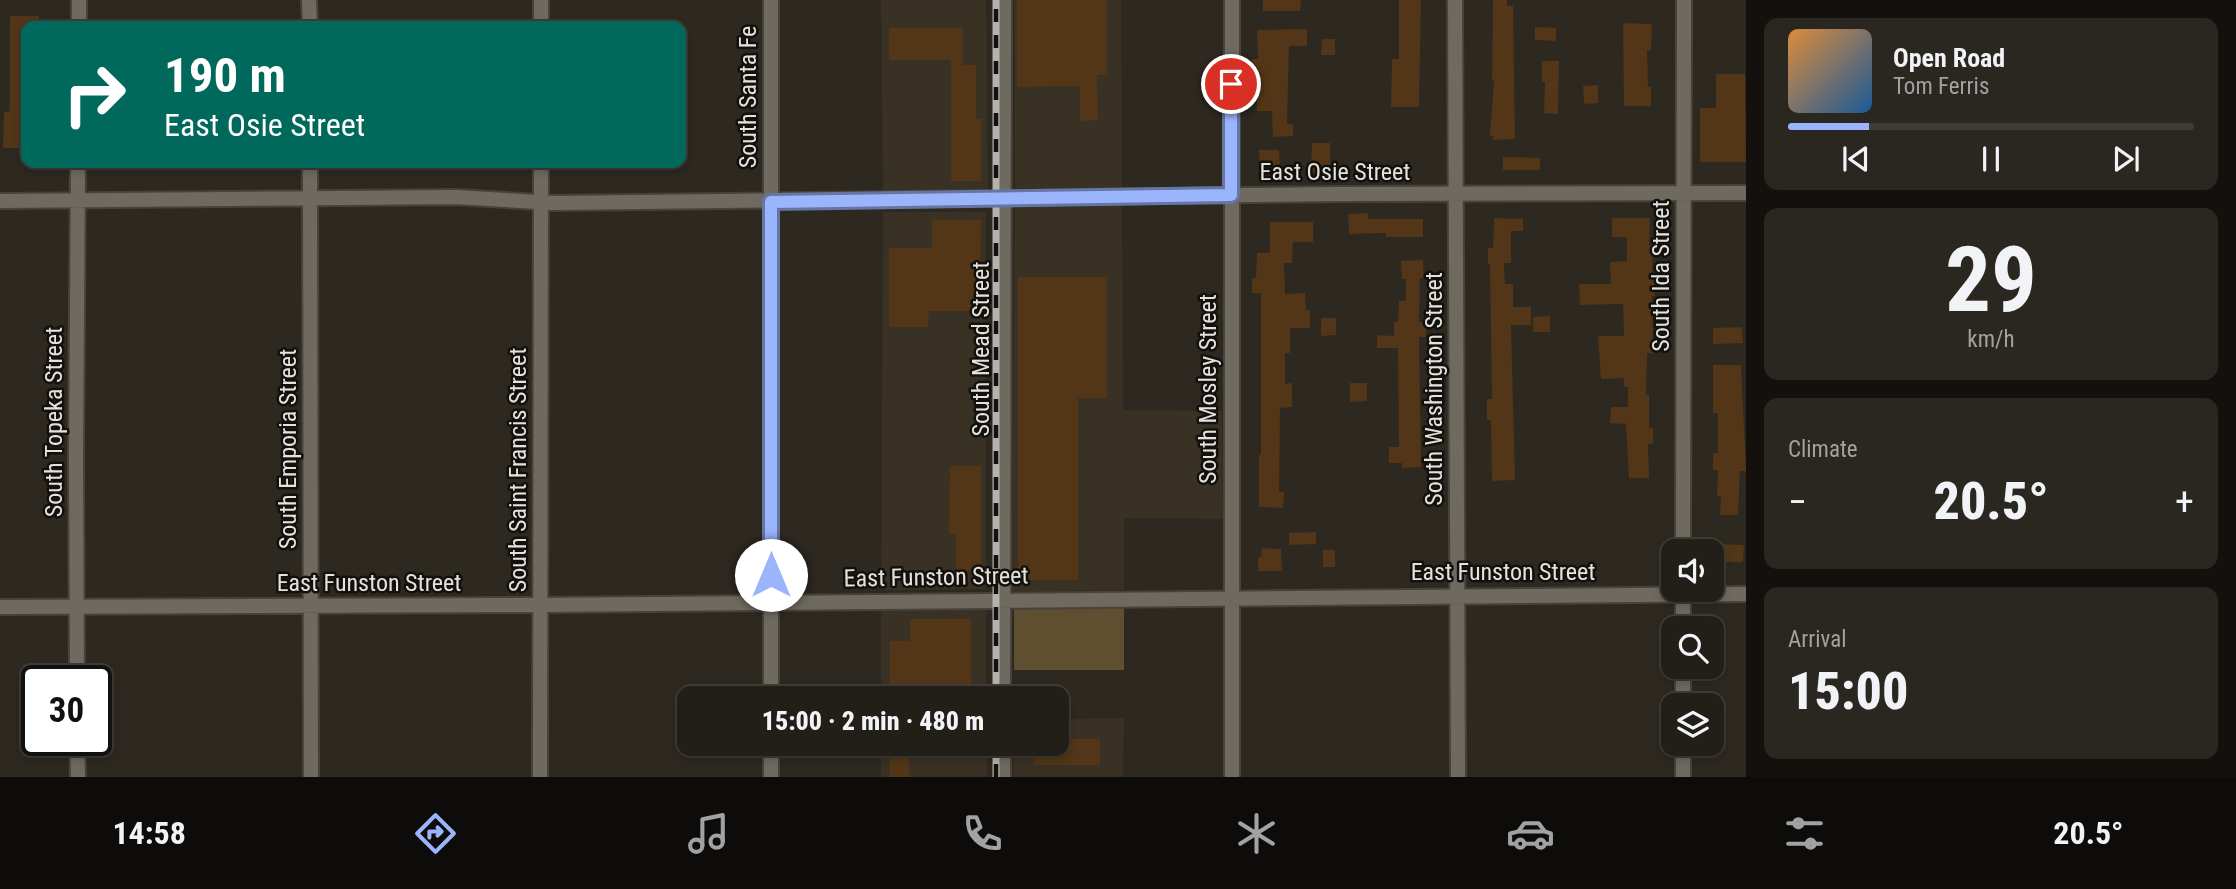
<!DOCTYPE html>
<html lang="en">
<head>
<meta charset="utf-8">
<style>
	body { margin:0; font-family:"Roboto Condensed",sans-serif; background:#2a2721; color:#f1f3f6; height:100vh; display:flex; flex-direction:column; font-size:26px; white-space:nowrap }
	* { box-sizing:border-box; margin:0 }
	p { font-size:23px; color:#a2a2a2 }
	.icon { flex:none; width:38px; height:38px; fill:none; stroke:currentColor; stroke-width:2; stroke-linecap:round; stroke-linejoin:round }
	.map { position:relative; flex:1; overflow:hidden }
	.details { display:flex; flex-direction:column; gap:18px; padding:18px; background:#13100d; width:490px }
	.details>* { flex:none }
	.guide { position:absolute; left:21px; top:21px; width:665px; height:147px; border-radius:14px; box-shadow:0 4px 10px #0003,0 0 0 2px #3f3c37; background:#00695c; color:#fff; overflow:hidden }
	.tools { position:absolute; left:1661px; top:539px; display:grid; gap:14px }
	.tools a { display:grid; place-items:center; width:63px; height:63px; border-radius:14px; background:#221e18; box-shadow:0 4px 10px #0003,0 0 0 2px #3f3c37; font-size:35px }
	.speed { position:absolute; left:21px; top:665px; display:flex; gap:14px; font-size:35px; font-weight:700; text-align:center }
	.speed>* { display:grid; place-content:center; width:91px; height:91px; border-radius:50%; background:#221e18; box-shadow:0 4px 10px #0003,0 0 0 2px #3f3c37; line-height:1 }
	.speed .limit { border:4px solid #111; border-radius:10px; background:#fff; color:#111 }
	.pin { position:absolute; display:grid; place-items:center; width:60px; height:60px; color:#fff; margin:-30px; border:4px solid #fff; border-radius:50%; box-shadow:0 2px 7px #0007 }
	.me { position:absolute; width:77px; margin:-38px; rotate:0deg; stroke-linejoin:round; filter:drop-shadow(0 0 5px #0008) }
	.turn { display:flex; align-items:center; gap:24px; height:147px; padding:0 28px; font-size:32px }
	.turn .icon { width:91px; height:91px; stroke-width:2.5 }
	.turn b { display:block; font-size:49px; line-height:60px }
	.big { font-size:52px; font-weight:800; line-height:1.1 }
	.details .card { flex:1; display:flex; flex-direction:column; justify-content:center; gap:10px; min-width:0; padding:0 24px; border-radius:14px; background:#2a2721 }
	.details .dial { align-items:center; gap:0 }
	.dial b { font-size:91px; line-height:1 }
	.song { display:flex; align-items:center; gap:21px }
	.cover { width:84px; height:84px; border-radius:10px; background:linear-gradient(135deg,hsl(30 70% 55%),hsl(210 70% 35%)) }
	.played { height:7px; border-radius:4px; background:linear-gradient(90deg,#9bb5fd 20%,#3f3c37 20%) }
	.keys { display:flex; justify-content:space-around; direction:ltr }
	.heat { display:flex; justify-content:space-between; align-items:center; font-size:38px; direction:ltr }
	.trip { position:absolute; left:677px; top:686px; width:392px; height:70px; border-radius:14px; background:#221e18; box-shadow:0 4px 10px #0003,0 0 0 2px #3f3c37; font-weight:800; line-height:70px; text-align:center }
	.tab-bar { display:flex; height:112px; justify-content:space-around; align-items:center; background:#0e0c0a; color:#a2a2a2 }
	.tab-bar .icon { width:49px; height:49px }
	.tab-bar .active { color:#9bb5fd }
	.tab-bar b { font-size:32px; color:#f1f3f6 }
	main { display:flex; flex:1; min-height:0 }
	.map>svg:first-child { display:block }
	.built { fill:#393123 }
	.green { fill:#5f4e2f }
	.building { fill:#523617 }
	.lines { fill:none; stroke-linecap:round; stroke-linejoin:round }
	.minor-casing { stroke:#47433c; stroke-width:18 }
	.minor { stroke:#6f6a60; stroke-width:14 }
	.rail-casing { stroke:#b5b1ac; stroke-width:7 }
	.rail { stroke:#13110d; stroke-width:4.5; stroke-dasharray:13; stroke-linecap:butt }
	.route-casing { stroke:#6576a4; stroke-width:18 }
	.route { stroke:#9bb5fd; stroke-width:12 }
	.labels { text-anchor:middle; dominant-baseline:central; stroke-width:5; stroke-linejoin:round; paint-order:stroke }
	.street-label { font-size:24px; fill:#e5e2dd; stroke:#13110d }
</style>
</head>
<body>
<main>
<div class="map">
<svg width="1746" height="777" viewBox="0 0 1746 777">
	<rect width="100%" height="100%" fill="#2d2820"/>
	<!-- built -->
	<path class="built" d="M881,0h105l2,191h-105z
		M1014,0h107l1,188h-107z
		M1122,206l1,204 99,1 1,108 -99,-1v72l-112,2 3,-385z
		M883,212h103v377l-105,1z
		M986,608v90h-105v-89z
		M1124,718l-1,59h-110l1,-33h43v-25z
		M881,744h106v33h-106z"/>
	<!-- green -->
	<path class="green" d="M1014,608h110v62h-110z"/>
	<!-- building -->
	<path class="building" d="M1017,0h90v75h-10l1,45 -18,1v-35l-63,1z
		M1263,0h38l-1,11h-37z
		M1399,0h22l-2,107h-28l1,-48h7z
		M1493,0h14v6h6l2,133 -22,1v-4h-3l4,-56h-2z
		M10,16h29v10h-13v122h-23l1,-36h5l1,-9z
		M1623,23l29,1 -1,26h-4l1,37h3v19h-27z
		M1535,27l21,1v13l-21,-1z
		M889,28h74v37h13v54h5v62h-30v-121h-62z
		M1307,29v17h-18l-2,78h6v12l-20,1 -1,-26h-15v-34h-6l1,-18h6l-1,-29z
		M1322,39h13v16h-14z
		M1542,61h17l-1,53 -14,-1 1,-31h-3z
		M1716,74h29l1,88h-46v-54h16z
		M1598,85v18l-14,1 -1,-18z
		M1312,143h18v30l-19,-1z
		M1259,150h20l1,18h-20z
		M1503,157l37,1v12h-37z
		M1368,213v6h55v18h-37v-4l-37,1 -1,-20z
		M1494,218l29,1v12h-12v32h-7l1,21h8v23h18v18h-20l4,155 -23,1 -1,-61h-4v-21h5l-2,-135h-2v-16h5z
		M1612,218h38l-1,27h4l-1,29h2l1,22h-3l1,57h-6l-1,42h3v33h4v16h-5l1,34h-20l-3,-54 -16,-1 1,-16h17v-20h-4v-9l-23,1 -3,-43h26l-1,-32 -43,1 -1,-21h32l-1,-22 17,-1v-24h-15z
		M932,220h49l-1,91h-51l-1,16h-39v-79h43z
		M1270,222h43v20h-20l-1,21h-8l1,31 20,-1 1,17h4v18h-20v25h-5v31l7,-1v24l-12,1 -1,84h5l-1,16 -24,-1v-52h2v-162h-9v-15h4l1,-25h13z
		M1423,260l1,18h-4l-1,44h7v15h-7l2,130 -19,1v-5h-13v-16h10l-1,-99h-21v-13l17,1v-14h4l1,-21h7v-22h-4l-1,-18z
		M1018,277h89v121h-29v182h-60z
		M1550,316v16h-17v-15z
		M1321,318h15v17l-15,1z
		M1742,327l1,16 -30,1v-16z
		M1713,365h28l5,106h-6l-2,44h-18l1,-19h-4l1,-26h-5v-17h5v-40h-5z
		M1350,383h17v18l-17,1z
		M950,466h31v105l-25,-1v-36h-7z
		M1316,532v12l-27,1v-12z
		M1713,544l31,1 -1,17h-30z
		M1262,548l19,1 1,22h-24v-14h3z
		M1323,550h12v17h-12z
		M910,619h61v79h-81v-57h20z
		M1057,739h43v26h-66v-21h23z
		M890,744h81v13h-62v20h-19z"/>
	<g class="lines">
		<!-- minor casing -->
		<g class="minor-casing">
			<path id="minor" d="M309,0l1,26
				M541,0v26
				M771,0v698
				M1232,0v777
				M1455,0l3,777
				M79,26v-26
				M310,163l1,614
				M0,201l456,-4 98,6 786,-9 406,-1
				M1683,551l1,-551
				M0,607l540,-2 1206,-11
				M1683,628v-38
				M77,681l-1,-223 2,-295
				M1003,698l1,-698
				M1683,705v-38
				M77,740l1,37
				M771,744v33
				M1003,744v33
				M540,777l1,-614
				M1683,777v-33"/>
		</g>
		<!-- minor -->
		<use href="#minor" class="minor"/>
		<!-- rail casing -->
		<g class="rail-casing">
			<path id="rail" d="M996,698v-698
				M996,777v-33"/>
		</g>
		<!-- rail -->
		<use href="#rail" class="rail"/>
	</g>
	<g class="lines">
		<!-- route casing -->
		<g class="route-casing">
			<path id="route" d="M771,575v-373l460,-7v-111"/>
		</g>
		<!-- route -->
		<use href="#route" class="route"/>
	</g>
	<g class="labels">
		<!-- street labels -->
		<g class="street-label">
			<text transform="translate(748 97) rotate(-90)">South Santa Fe</text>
			<text x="1335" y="172">East Osie Street</text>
			<text transform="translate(1661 276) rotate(-90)">South Ida Street</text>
			<text transform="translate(981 349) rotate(-90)">South Mead Street</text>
			<text transform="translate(1208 389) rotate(-90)">South Mosley Street</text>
			<text transform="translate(1434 389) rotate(-90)">South Washington Street</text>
			<text transform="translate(54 422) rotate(-90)">South Topeka Street</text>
			<text transform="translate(288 449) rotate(-90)">South Emporia Street</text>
			<text transform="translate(518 470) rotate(-90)">South Saint Francis Street</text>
			<text x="1503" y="572">East Funston Street</text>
			<text transform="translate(936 577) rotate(-1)">East Funston Street</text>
			<text x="369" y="583">East Funston Street</text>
		</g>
	</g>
</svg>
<div class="tools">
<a><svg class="icon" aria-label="sound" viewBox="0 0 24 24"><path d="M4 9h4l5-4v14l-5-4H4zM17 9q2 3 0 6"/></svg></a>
<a><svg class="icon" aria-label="search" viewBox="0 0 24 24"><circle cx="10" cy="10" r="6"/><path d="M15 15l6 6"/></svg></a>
<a><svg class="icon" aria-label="layers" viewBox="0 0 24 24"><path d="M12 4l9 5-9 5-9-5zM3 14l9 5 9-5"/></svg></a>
</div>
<div class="speed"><div class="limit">30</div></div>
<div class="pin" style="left:1231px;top:84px;background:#d93025"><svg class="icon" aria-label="arrive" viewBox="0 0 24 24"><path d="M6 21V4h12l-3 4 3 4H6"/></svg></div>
<svg class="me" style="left:771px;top:575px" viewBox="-20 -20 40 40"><circle r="19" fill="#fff"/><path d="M0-13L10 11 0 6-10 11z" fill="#9bb5fd"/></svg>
<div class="trip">15:00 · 2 min · 480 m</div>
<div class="guide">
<div class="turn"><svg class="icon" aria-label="right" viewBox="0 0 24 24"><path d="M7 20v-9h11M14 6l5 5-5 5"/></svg><div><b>190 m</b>East Osie Street</div></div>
</div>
</div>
<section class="details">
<div class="card">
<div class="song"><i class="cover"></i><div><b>Open Road</b><p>Tom Ferris</p></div></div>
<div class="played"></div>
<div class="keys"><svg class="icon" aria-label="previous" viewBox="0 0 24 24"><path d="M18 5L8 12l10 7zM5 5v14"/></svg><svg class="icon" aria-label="pause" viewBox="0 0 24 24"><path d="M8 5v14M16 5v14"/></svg><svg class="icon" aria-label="next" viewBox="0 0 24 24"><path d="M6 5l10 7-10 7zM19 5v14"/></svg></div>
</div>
<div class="card dial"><b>29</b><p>km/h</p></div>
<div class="card"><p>Climate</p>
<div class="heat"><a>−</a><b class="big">20.5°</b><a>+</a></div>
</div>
<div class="card"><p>Arrival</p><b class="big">15:00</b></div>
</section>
</main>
<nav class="tab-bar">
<b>14:58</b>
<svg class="icon active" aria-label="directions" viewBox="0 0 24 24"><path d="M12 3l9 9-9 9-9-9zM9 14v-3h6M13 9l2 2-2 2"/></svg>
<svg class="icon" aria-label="music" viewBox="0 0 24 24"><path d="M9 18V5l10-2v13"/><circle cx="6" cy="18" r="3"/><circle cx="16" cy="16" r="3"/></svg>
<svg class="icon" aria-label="phone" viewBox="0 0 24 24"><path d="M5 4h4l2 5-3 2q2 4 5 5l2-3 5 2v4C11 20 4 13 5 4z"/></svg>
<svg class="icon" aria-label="climate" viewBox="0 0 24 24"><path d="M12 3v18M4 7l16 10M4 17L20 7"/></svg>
<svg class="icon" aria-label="car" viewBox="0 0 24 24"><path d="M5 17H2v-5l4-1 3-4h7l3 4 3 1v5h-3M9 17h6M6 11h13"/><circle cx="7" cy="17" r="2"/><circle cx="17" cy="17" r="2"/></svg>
<svg class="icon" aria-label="filters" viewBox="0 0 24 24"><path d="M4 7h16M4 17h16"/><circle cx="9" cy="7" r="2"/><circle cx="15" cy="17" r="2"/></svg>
<b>20.5°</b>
</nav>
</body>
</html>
